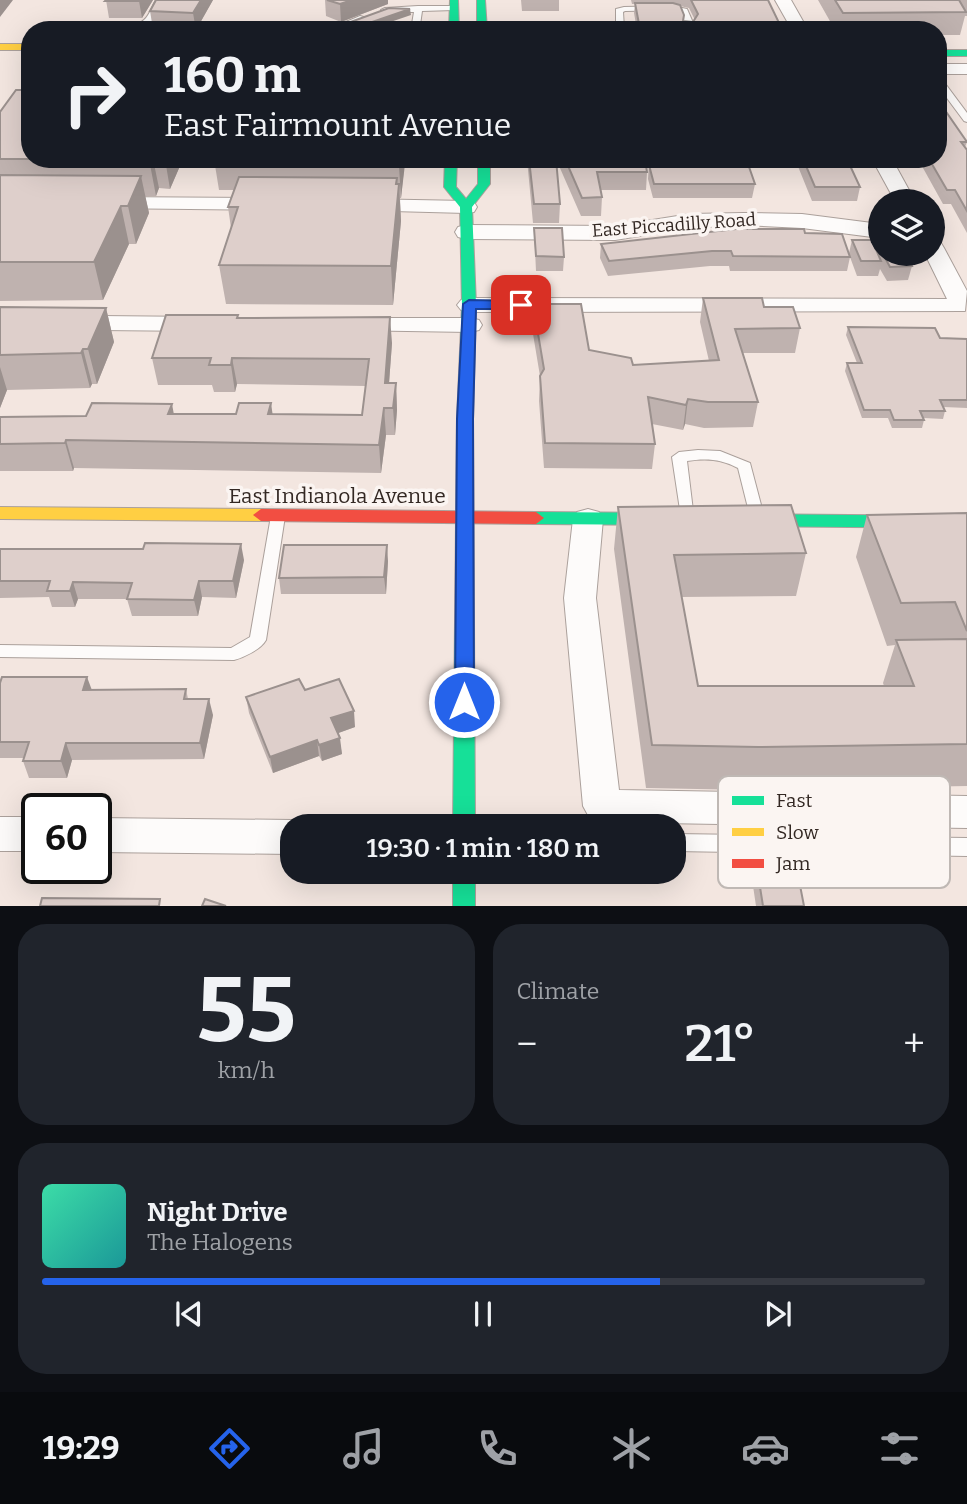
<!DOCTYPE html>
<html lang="en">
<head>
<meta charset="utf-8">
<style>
	body { margin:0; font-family:Bitter,serif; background:#20242c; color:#f1f3f6; height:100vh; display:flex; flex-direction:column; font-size:26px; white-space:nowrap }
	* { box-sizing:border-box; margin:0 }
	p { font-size:23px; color:#9ea1a6 }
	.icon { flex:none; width:38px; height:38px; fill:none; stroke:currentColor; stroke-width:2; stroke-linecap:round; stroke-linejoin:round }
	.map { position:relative; height:906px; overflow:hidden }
	.drawer { display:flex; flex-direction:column; gap:18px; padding:18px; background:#0d0f14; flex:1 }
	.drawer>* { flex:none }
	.hud { position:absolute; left:21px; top:21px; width:926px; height:147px; border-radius:28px; box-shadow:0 7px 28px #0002; background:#171b24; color:#f1f3f6; overflow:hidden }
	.fabs { position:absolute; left:868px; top:189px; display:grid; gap:14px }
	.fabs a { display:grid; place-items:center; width:77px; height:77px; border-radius:50%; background:#171b24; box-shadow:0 7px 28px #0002; font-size:35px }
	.speed { position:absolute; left:21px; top:793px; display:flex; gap:14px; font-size:35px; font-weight:700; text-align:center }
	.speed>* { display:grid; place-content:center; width:91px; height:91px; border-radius:50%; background:#171b24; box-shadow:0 7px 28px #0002; line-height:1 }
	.speed .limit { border:4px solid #111; border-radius:10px; background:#fff; color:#111 }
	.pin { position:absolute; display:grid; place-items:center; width:60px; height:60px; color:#fff; margin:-30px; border-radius:14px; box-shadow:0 4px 10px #0006 }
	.me { position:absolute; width:77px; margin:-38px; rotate:0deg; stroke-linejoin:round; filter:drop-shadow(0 0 5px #0008) }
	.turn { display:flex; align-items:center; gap:24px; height:147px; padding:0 28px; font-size:32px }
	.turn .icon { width:91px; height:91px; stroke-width:2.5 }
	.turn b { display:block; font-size:49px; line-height:60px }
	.big { font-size:52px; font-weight:600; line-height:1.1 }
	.drawer .card { flex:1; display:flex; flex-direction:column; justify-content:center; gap:10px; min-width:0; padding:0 24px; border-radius:28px; background:#20242c }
	.drawer .dial { align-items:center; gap:0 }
	.dial b { font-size:91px; line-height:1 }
	.song { display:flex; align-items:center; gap:21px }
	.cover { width:84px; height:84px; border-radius:10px; background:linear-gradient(135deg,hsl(160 70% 55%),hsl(180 70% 35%)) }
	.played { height:7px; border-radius:4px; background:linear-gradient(90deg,#2563eb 70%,#363941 70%) }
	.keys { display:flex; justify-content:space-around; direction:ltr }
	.heat { display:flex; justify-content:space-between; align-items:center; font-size:38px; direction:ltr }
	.drawer .tiles { flex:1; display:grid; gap:18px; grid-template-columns:1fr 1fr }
	.card:last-child { grid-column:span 2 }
	.trip { position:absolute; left:280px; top:814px; width:406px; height:70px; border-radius:28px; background:#171b24; box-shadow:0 7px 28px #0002; font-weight:600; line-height:70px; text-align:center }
	.tab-bar { display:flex; height:112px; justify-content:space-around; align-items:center; background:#090b0e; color:#9ea1a6 }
	.tab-bar .icon { width:49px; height:49px }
	.tab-bar .current { color:#2563eb }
	.tab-bar b { font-size:32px; color:#f1f3f6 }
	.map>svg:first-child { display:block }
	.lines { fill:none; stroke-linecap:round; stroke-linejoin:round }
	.lane-casing { stroke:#aba09b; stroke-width:2 }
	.street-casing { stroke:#aba09b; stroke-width:2 }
	.fast-casing { stroke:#aba09b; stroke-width:2 }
	.slow-casing { stroke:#aba09b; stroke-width:2 }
	.jam-casing { stroke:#aba09b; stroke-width:2 }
	.lane { fill:#fdfbfa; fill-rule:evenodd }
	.street { fill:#fdfbfa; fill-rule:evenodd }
	.fast { fill:#16e098; fill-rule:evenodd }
	.slow { fill:#ffcf43; fill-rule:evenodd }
	.jam { fill:#f24e42; fill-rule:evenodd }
	.wall { fill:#bfb2af; fill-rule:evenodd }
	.shaded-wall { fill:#9b918e }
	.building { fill:#decfcb; stroke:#9b918e; stroke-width:2 }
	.route { fill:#2563eb; stroke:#184099; stroke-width:2 }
	.labels { text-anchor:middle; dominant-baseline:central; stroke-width:7; stroke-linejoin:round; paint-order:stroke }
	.far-street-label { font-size:18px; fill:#332823; stroke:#fbf5f2 }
	.street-label { font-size:21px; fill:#332823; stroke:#fbf5f2 }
	.key { fill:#fbf5f2; stroke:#bfb8b4; stroke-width:2 }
	.key-label { font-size:19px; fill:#332823 }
</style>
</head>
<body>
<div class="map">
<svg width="967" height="906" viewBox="0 0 967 906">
	<rect width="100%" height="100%" fill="#f3e6e0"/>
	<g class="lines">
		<!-- lane casing -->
		<g class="lane-casing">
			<path id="lane" d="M156,0h8c-5,8 -8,18 -15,24 -13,11 -50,9 -64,1l4,-2c16,2 43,9 55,-3 6,-5 8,-14 12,-20z
				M418,6h36l4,2 -4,2 -32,1 -2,14 -9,5h-12l13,-6 2,-12h-29l-4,-2 4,-2z
				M672,6l15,3 7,16 -2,5h-8l2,-5 -5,-12 -9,-3 -47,1 -2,1 1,16h-8v-19l8,-2z
				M360,16l7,2 -28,12h-12z
				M938,77l3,1 26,35v9l-3,-1 -26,-35z
				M698,450l22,1 30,12 15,57 -2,4h-10l-2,-4 -13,-52c-17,-9 -32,-10 -51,-7l7,58 -2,4h-10l-10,-66 7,-5z
				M278,511l7,5 -19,124c-5,9 -21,17 -32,20l-234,-3v-12l231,3 19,-11 21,-121z
				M674,834l293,4v18l-293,-5z"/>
		</g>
		<!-- street casing -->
		<g class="street-casing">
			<path id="street" d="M775,0h16l17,30h-16z
				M938,64h29v10h-29z
				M872,159h20l23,42h-20z
				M108,197l159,1 8,1 3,5 -3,5 -8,1 -167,-2 -3,-5 3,-5z
				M363,199l103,2 8,1 3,5 -3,5 -8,1 -111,-3 -3,-5 3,-5z
				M744,213l58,1 78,10v14l-78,-10 -58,-3 -54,3 -75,12 -149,-1 -8,-2 -3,-5 3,-5 8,-2 149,1 75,-12z
				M933,241l8,2 3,5 23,43 -2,20 -496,1 -8,-2 -4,-5 4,-5 8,-2 478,1 -22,-45h8z
				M0,315l200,2 9,2 3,5 -3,5 -9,2 -200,-2z
				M353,318h117l9,2 3,5 -3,5 -9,2 -126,-2 -3,-5 3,-5z
				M588,509l11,3 4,7 -7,79 23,192 348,6v32l-365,-6 -13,-5 -6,-11 -19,-208 9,-79 4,-7z
				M0,817h37v34h-37z
				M96,818l196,2 14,6h-14v28l-196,-2z"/>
		</g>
		<!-- fast casing -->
		<g class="fast-casing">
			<path id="fast" d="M450,0h8l1,30h-10z
				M477,0h8l2,30h-10z
				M938,50h29v6h-29z
				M445,159h12l-1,28 10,12 12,-15v-25h12v25l-18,23 4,98 -3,114 2,407h-22l4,-407 5,-114 -2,-98 -16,-20z
				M536,512l134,1 8,6 -8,6 -134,-1 -8,-6z
				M744,514l223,2v12l-223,-2 -8,-6z
				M453,872h22v34h-22z"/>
		</g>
		<!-- slow casing -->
		<g class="slow-casing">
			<path id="slow" d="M0,44h30v6h-30z
				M0,507l261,2 8,6 -8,6 -261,-2z"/>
		</g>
		<!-- jam casing -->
		<g class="jam-casing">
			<path id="jam" d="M261,509l275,3 8,6 -8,6 -275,-3 -8,-6z"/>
		</g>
		<!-- lane -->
		<use href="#lane" class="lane"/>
		<!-- street -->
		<use href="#street" class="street"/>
		<!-- fast -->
		<use href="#fast" class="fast"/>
		<!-- slow -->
		<use href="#slow" class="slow"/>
		<!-- jam -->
		<use href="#jam" class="jam"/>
	</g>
	<!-- wall -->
	<path class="wall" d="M106,0h47l-11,18h-33z
		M156,0h57l-17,30 -43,-1 -3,-18z
		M325,0h63v4l-47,18 -15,-6z
		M521,0h38v11h-37z
		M631,0h137l14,30h-145l-3,-17 1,-9h-3zM680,6l9,2 6,12 -2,2 -9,-1v-6z
		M818,0h149v16h-2l-5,19h-22v-5h-103z
		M938,103l29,39 -2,5 2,3v83l-16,-29h-8l-25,-45h20z
		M0,112l30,47h153l-13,30 -11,-1 -3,8h-11l4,17 -13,31h-7l-26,56 -103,1z
		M214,159h191l-4,39h-1l1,23 -8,84 -167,-1 -7,-39 12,-37 -3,-21 6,-17h-15z
		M527,159h29l4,45 -1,19h-26z
		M556,159h89l2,13 -1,18h-45l1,7 -1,19h-20z
		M795,159h52l13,28 -3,14h-45z
		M649,165l106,19 -3,14h-99l-5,-19z
		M534,228l30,29 -1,14h-27z
		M805,233l44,20 3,-13 24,8 1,-4h3v10h26l6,12 -4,14 -21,1 -7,-12 -2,7h-21l-7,-19 -3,14h-117l-1,-5h-19l-102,10 -8,-18 1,-14z
		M703,298l61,9 36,21 -5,25h-52l15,49 -5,25 -49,1 -19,-4 -2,6 -31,-6 3,20 -3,25 -108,-1 -5,-67 1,-25 -8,-48 1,-24 56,46 44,15 76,-4 -9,-39z
		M0,307l106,1 8,34 -17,42h-5l-2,4 -83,2 -7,18z
		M238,318l154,25 -3,40h7l1,27 -2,25h-9l-5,38 -307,-5 -1,3h-73v-54l86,-1 88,-2 188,1 4,-29 -129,-2 -2,8h-21l-2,-7h-54l-6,-27z
		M848,327l92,11 27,1v69l-23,-1 1,4 -2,8 -19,-1v2l-2,8h-30l-4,-10h-26l-17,-47 2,-8h10l-11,-28z
		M618,507l188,46 -10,43 -115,1 17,89h186l-1,-3 12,-38 -8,1 -31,-89 11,-42 100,-2v273l-219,4 -102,-2 -32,-239z
		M0,549l244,11 -8,38 -34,-1 -4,19h-66l-5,-17h-49l-3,8h-23l-3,-10 -49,1z
		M388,561l-2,33h-105l-2,-16z
		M0,683l91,7 95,-1 2,10 25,16 -9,44 -132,1 -5,18h-38l-6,-17 1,-3h-24z
		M305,690l50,37 -17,6 4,21 -20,7 -3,-5 -46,17 -24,-60 -3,-16z
		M753,843l51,63h-48l-7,-47z"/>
	<!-- shaded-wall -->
	<path class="shaded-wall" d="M0,0h13l-13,17z
		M139,0h14l-11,18 -3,-17z
		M201,0h12l-17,30 -3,-17z
		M352,0h36v4l-47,18 -1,-18z
		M410,9l1,6 -44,15h-18z
		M149,159h4l6,29 -3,8z
		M165,159h18l-13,30z
		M400,159h5v5l-4,34 -2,-32z
		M141,176l8,37 -13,31 -8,-38z
		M397,178l1,18 1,-12 2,37 -8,84 -2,-39z
		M121,206l8,38 -26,56 -9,-38z
		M106,308l8,34 -17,42 -9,-35z
		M390,317l2,26 -5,67 -2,-27z
		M83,349l9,35 -2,4 -9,-35z
		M232,358l5,26 -2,8 -4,-27z
		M0,367l7,23 -7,18z
		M396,383l1,27 -2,25 -2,-27z
		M688,399l-3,25 -2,6 3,-25z
		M271,403l4,28 -7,-17z
		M172,404l5,27 -9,-17z
		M384,408l2,27 -5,38 -2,-28z
		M66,440l8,28 -1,3 -8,-28z
		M241,544l3,16 -8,38 -3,-17z
		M387,545l1,16 -2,33 -2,-17z
		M199,581l3,16 -4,19 -4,-16z
		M73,582l5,17 -3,8 -5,-16z
		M87,677l6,16 -10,-3z
		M209,699l4,16 -9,44 -4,-16z
		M354,711l1,16 -22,8 -2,-17z
		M340,738l2,16 -20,7 -3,-16z
		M317,740l2,16 -46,17 -3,-16z
		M66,743l6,17 -5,18 -6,-17z"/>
	<!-- building -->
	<path class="building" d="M106,0h33v1h-34z
		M156,0h45l-8,13 -43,-2z
		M327,0h25l-12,4z
		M691,0h77l14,29 -102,1 -2,-6h-39l-4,-21h38l7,2 4,10 -1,6 10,1 5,-8z
		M835,0h124l7,12 -123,1z
		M389,8l21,1 -61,21h-5l1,-6z
		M16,90h14v69h-30v-47z
		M938,103h2l27,39h-6l6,8v61l-12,-21h-8l-18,-31h9z
		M248,159h152l-1,7 -153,-1z
		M529,159h27l4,45h-26z
		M565,159h80l2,13h-50l5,25 -20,1z
		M803,159h44l13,28h-45z
		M748,164l7,20h-101l-5,-19z
		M0,175l141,1 -13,30h-7l-27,56h-94z
		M239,177l158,1 -1,6h3l-8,82 -172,-1 19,-58h-10z
		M534,228h28l2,29 -28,-1z
		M736,229h68l1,4 37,1 8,23 -117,-1 -2,-5h-19l-103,10 -8,-17z
		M852,240h20l9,21h-20z
		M883,254h23l6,12 -22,1z
		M703,298h59l2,9h29l7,21 -65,1 23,73h-50l-20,-3 -2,6 -38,-8 7,47 -110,-1 -5,-67 4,-7 -11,-65h48l8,46 42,8 2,7 86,-5z
		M0,307l106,1 -18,41h-5l-2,4 -81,2z
		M166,315h72l-1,3 153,-1 -5,66h11l-3,25h-9l-5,37 -313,-5 -1,3 -65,1v-27l86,-1 6,-13 80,1 -4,10h68l3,-11h32l-3,11 94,1 7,-56 -137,-1 -1,7h-22l2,-7h-59z
		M848,327l87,1 5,10 27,1v61h-27l5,11h-25l4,9h-30l-4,-10h-26l-17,-47h15z
		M791,505l15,48 -132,2 24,131h216l-18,-46 71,-1v105l-209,3 -106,-2 -34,-238z
		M967,513v118l-12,-29 -54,1 -34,-88z
		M145,543l96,1 -8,37h-34l-5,19 -67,-1 5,-16 -59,-1 -3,9h-23l3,-10h-50v-32h143z
		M284,545h103l-3,32 -105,1z
		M2,677h85l-4,13 103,-1 -2,10h25l-9,44h-134l-5,18h-38l6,-19h-29v-59z
		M299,679l6,11 34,-11 15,32 -23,7 9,20 -21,7 -2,-5 -47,17 -24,-60z
		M753,843l39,1 12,62h-41z
		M42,898l118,1 -1,7h-119z
		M205,899l21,7h-24z"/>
	<!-- route -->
	<path class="route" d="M469,300l52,1 6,4 -6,4h-45l-3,110 1,283 -3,6 -7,2 -7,-2 -2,-6 2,-283 6,-115z"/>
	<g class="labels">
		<!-- far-street labels -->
		<g class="far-street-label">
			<text transform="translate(674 225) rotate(-4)">East Piccadilly Road</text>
		</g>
		<!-- street labels -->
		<g class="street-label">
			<text x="337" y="496">East Indianola Avenue</text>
		</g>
	</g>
	<!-- legend -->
	<rect x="718" y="776" width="232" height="112" rx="10" class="key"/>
	<rect x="732" y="796" width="32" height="9" fill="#16e098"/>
	<rect x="732" y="828" width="32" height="8" fill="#ffcf43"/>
	<rect x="732" y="859" width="32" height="9" fill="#f24e42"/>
	<g class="key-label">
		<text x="776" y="807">Fast</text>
		<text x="776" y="839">Slow</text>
		<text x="776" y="870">Jam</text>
	</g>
</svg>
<div class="fabs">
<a><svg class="icon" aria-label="layers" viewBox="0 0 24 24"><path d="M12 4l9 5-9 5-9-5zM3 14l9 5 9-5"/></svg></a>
</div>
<div class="speed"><div class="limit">60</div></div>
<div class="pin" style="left:521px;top:305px;background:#d93025"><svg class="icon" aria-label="arrive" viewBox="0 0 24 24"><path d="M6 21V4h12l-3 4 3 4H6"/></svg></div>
<svg class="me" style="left:464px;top:702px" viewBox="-20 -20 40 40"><circle r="17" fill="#2563eb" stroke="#fff" stroke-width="3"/><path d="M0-11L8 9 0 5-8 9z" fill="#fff"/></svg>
<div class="trip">19:30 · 1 min · 180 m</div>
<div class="hud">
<div class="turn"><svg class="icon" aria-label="right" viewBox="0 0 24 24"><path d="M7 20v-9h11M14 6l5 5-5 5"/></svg><div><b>160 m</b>East Fairmount Avenue</div></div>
</div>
</div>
<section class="drawer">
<div class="tiles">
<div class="card dial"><b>55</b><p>km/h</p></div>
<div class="card"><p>Climate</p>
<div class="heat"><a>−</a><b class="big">21°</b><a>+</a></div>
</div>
<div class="card">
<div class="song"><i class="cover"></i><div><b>Night Drive</b><p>The Halogens</p></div></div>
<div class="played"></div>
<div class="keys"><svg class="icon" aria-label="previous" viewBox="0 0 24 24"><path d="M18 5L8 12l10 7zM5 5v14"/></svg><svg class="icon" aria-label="pause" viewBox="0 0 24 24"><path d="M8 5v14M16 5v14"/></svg><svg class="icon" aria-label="next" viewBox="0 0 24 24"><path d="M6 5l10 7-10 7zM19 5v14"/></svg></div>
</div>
</div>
</section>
<nav class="tab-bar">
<b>19:29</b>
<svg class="icon current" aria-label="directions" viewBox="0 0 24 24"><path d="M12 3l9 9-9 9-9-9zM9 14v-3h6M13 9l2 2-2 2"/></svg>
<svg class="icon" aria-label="music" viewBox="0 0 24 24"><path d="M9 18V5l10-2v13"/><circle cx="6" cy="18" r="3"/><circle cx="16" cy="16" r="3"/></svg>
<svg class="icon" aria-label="phone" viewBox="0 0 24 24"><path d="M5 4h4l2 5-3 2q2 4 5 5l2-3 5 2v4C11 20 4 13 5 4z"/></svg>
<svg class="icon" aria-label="climate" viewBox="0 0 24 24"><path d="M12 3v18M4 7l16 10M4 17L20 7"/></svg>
<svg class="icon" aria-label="car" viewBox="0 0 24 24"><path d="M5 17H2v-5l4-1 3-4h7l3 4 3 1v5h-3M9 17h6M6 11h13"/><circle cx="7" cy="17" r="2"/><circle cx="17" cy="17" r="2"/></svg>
<svg class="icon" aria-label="filters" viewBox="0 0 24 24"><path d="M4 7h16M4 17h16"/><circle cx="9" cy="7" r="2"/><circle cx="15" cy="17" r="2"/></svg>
</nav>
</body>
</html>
